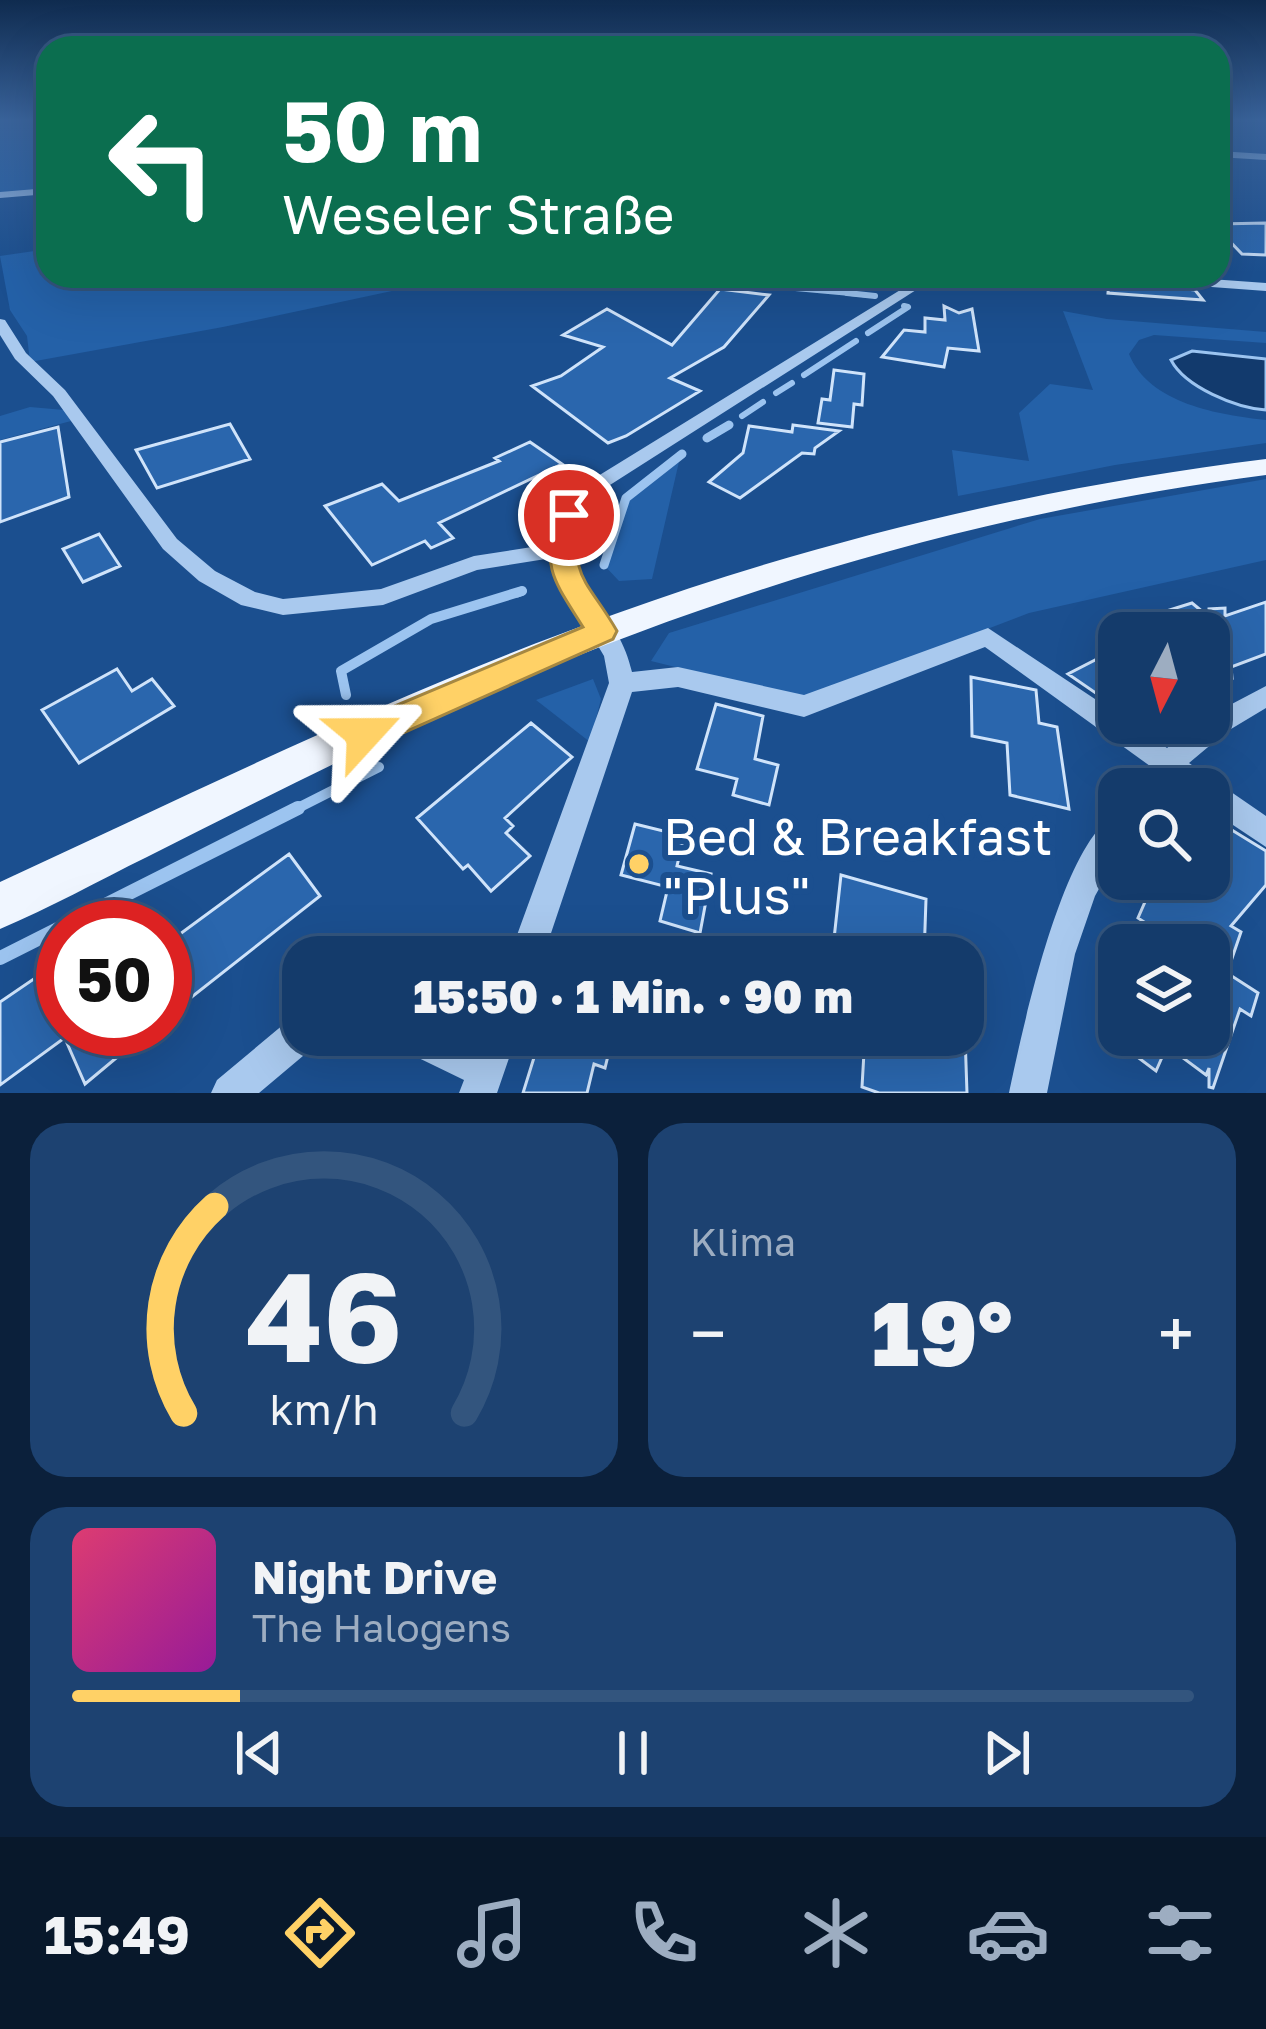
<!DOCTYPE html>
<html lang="de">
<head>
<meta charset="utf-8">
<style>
	body { margin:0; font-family:"Golos Text",sans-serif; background:#1d4271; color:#f1f3f6; height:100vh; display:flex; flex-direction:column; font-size:45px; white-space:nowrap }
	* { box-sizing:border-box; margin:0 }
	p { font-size:39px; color:#9dadc1 }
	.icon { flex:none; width:66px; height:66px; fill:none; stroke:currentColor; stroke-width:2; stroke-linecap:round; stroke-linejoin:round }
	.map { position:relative; height:1093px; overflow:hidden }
	.sheet { display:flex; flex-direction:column; gap:30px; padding:30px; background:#0b203b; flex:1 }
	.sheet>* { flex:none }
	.hud { position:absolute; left:36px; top:36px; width:1194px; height:252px; border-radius:36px; box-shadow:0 12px 48px #0002,0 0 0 3px #33557e; background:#0b6e4f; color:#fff; overflow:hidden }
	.needle { width:78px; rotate:186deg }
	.tools { position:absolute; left:1098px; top:612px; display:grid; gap:24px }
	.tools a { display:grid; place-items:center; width:132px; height:132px; border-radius:24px; background:#143b6b; box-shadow:0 12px 48px #0002,0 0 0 3px #33557e; font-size:60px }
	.speed { position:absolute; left:36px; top:900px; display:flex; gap:24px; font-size:60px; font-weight:700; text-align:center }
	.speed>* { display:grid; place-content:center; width:156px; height:156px; border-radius:50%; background:#143b6b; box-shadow:0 12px 48px #0002,0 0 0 3px #33557e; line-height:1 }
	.speed .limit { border:18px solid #d22; background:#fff; color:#111 }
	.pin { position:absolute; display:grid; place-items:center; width:102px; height:102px; color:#fff; margin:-51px; border:6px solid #fff; border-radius:50%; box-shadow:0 3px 12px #0007 }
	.me { position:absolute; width:132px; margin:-66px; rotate:66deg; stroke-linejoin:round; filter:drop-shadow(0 0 9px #0008) }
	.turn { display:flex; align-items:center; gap:42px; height:252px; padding:0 48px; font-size:54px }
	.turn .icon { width:156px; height:156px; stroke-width:2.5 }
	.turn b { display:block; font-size:84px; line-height:102px }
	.big { font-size:90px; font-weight:800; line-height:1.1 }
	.sheet .tile { flex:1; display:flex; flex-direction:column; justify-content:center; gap:18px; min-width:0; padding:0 42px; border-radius:36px; background:#1d4271 }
	.sheet .dial { align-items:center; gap:0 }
	.dial svg { height:312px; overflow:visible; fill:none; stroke:#33557e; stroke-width:7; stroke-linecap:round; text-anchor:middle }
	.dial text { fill:#f1f3f6; stroke:none }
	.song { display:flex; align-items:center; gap:36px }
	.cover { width:144px; height:144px; border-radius:18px; background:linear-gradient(135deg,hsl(340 70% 55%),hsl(300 70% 35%)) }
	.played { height:12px; border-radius:6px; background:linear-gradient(90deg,#ffd166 15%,#33557e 15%) }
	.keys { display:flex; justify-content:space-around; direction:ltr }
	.heat { display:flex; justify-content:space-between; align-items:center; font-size:66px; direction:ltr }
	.sheet .tiles { flex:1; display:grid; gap:30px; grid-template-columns:1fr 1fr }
	.tile:last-child { grid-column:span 2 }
	.trip { position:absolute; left:282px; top:936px; width:702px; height:120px; border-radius:36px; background:#143b6b; box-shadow:0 12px 48px #0002,0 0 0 3px #33557e; font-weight:800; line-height:120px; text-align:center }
	.tab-bar { display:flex; height:192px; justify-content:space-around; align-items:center; background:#08182b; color:#9dadc1 }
	.tab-bar .icon { width:84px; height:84px }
	.tab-bar .current { color:#ffd166 }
	.tab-bar b { font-size:54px; color:#f1f3f6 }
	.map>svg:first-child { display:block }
	.green { fill:#2461a8 }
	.water { fill:#123a6d; stroke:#9cc4f0; stroke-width:3 }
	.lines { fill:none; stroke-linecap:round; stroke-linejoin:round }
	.stream-far4 { stroke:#9cc4f0; stroke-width:4.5 }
	.stream-far3 { stroke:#9cc4f0; stroke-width:6 }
	.stream-far2 { stroke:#9cc4f0; stroke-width:9 }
	.stream-far1 { stroke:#9cc4f0; stroke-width:10 }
	.stream { stroke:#9cc4f0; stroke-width:14 }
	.building { fill:#2a66ad; stroke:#cfe3fa; stroke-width:3 }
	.minor { fill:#a9c9ee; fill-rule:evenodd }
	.major { fill:#f0f6ff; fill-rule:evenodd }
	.route { fill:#ffd166; stroke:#a68842; stroke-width:3 }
	.poi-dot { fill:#ffd166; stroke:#1b4f8f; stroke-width:4.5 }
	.labels { text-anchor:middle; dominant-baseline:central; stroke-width:12; stroke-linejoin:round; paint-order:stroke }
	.near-poi-label { font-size:51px; fill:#fff; stroke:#1b4f8f; text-anchor:start }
</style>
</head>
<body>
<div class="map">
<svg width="1266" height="1093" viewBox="0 0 1266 1093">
	<rect width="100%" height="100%" fill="#1b4f8f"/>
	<!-- green -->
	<path class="green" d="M0,120h48v69l-48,4z
		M48,249v27h414l-239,51 -193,35 -3,-26 -17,-26 -10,-54z
		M1063,311l44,8 159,13v11l-112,-8 -15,5 -10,14c20,50 91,61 137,66v23l-151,22 -157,31 -6,-46 77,11 -10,-48 31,-29 43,6z
		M30,407l34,3 7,11 -71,19v-24z
		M681,453l-29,126 -33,2 -16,-17c14,-69 20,-74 78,-111z
		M1266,479v81l-237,53 -225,86 -153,-38 18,-28 371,-114z
		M593,679l8,20 -11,43 -54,-42z"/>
	<!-- water -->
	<path class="water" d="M1192,351l74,8v51c-30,-2 -81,-23 -95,-50z"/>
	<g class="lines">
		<!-- stream-far4 -->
		<path class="stream-far4" d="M657,276l218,20"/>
		<!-- stream-far3 -->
		<path class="stream-far3" d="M847,293l28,3
			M868,333l40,-26 -4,-1
			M804,375l52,-34
			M776,393l16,-10
			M742,416l21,-14"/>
		<!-- stream-far2 -->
		<path class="stream-far2" d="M707,438l22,-13
			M604,565l22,-67 56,-44
			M517,593l5,-2"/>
		<!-- stream-far1 -->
		<path class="stream-far1" d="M346,695l-5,-24 90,-52 91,-28
			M292,811l87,-44"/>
		<!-- stream -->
		<path class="stream" d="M0,958l298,-150"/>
	</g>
	<!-- building -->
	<path class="building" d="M1266,223v32l-24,-1 -24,-25v-5z
		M1109,280l86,10 8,10 -95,-7z
		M720,289l49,6 -45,52 -54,31 30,13 -74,45 -18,7 -76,-57 29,-10 42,-29 -40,-12 44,-26 65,36z
		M944,306l15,7 13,-4 7,42 -31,-3 -4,19 -62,-10 22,-27 21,2v-14l20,2z
		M834,370l30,4 -2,31 -8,-1 -2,23 -34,-4 4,-24 8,1z
		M230,424l20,35 -93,29 -21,-38z
		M793,425l46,6 -24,17 -1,6 -12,-1 -62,45 -31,-16 34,-29 6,-27 43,6z
		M58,427l11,70 -69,25v-80z
		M530,442l32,22 -123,59 14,15 -22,10 -6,-7 -53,24 -47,-59 57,-22 17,17 100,-40 -4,-3z
		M99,534l21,32 -37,16 -20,-33z
		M1266,602v52l-35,13 1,11 -23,-4v-41h-16l-27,-22 26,-8 17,14v-8l16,-1v8z
		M1101,657l18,11v41l-51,-35z
		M117,669l15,22 20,-12 22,27 -95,57 -37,-53z
		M971,677l65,13 3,33 18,4 12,82 -59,-14 -3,-52 -35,-7z
		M716,704l47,12 -8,43 23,6 -9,40 -36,-10 4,-16 -40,-10z
		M531,723l41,34 -67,61 8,8 -7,7 24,23 -39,35 -23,-26 -5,4 -46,-51z
		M1209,816l57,35v34l-35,41 10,6 -14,41 31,20 -7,23 -11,-7 -27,79 -4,-1v-19l-3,7 -39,-29 -11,25 -48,-36h101v-90h-30l-41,-27 17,-39h54z
		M635,824l49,12 -7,30 34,8 -11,59 -40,-12 8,-34 -47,-12z
		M289,854l31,42 -155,122v-73z
		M841,875l85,24 -2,58h-65l-26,-9z
		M63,959v70h88l-66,55 -22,-50v5l-63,46v-83z
		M541,1035h72l-8,33 -11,-4 -7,29h-64z
		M865,1035h100l2,58h-88l-17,-6z"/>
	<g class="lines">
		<!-- minor -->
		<path class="minor" d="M1218,151l48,3v6l-48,-3z
			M48,188v6l-48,4v-6z
			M923,276h15l-339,216c-67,85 16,101 33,180l46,-5 126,28 184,-67 131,87v8h12l36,25 31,-25h11v-7l57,-30v22l-40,24 -37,31 77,53v31l-57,-38v-20h-28l-10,-8 -6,8h-31l16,-23 -165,-119 -181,70 -126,-30 -46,5 -89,265h-34l100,-274 -5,-27 -41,-69 -11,-29 -75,12 -94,35 -100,10 -42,-10 -42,-24 -36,-32 -110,-153 -38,-37 -15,-24v-16l5,1 21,33 39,37 112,149 38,32 40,21 28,7 98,-10 93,-33 77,-12 8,-27 26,-33z
			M1110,276h58l98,7v8l-150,-11z
			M1119,813v40l-24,43 -20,58 -28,139h-38c12,-57 54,-258 110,-280z
			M303,1014v21h17l-4,10 -57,48h-48l6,-13 73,-61z
			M393,1035h58l25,12 5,-12h36l-20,58h-38l5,-13 -66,-32z"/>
		<!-- major -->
		<path class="major" d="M1266,459v16c-297,39 -578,125 -850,250 -91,42 -180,87 -269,132 -49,24 -97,51 -147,72v-47c203,-94 404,-193 615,-268 211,-76 428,-127 651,-155z"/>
	</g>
	<!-- sky -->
	<linearGradient id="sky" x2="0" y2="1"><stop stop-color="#0f2b4f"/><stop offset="0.44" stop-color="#39639b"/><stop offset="1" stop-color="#39639b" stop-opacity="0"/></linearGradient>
	<rect width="1266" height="273" fill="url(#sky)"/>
	<!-- route -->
	<path class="route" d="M569,507l13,8c-15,63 6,65 35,116l-4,8 -237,106 -12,4 -12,-4 -6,-11 6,-10 231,-97c-28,-45 -42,-58 -27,-112z"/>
	<!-- markers -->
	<circle class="poi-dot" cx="639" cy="864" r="12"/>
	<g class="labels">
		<!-- near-poi labels -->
		<g class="near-poi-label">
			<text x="663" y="835">Bed &amp; Breakfast<tspan x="663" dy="59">"Plus"</tspan></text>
		</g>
	</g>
</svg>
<div class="tools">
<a><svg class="needle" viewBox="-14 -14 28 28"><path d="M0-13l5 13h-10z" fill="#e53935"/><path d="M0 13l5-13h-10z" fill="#9dadc1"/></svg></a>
<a><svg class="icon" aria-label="search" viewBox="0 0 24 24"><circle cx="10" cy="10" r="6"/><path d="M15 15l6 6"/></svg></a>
<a><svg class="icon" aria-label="layers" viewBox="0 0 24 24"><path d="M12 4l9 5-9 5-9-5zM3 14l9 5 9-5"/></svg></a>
</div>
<div class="speed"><div class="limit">50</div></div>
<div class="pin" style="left:569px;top:515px;background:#d93025"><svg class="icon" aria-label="arrive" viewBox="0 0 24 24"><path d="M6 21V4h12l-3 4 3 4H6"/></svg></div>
<svg class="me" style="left:364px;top:734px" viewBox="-20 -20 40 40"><path d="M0-17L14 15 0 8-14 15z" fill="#ffd166" stroke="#fff" stroke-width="4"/></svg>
<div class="trip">15:50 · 1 Min. · 90 m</div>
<div class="hud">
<div class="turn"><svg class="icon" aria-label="left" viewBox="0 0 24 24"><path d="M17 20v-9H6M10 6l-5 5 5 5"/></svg><div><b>50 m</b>Weseler Straße</div></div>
</div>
</div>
<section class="sheet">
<div class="tiles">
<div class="tile dial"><svg viewBox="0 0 100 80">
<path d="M14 69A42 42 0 1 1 86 69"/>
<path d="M14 69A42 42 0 0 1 22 16" stroke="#ffd166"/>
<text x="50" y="56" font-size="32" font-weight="700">46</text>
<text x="50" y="72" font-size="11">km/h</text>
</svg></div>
<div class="tile"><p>Klima</p>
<div class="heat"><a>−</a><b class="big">19°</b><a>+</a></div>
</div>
<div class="tile">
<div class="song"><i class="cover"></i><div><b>Night Drive</b><p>The Halogens</p></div></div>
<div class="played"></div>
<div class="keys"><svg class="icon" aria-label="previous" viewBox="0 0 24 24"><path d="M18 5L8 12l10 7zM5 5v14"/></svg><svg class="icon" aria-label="pause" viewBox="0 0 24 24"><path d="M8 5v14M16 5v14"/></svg><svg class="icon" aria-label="next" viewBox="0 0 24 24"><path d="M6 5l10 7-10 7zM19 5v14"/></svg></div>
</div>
</div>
</section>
<nav class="tab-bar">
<b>15:49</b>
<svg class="icon current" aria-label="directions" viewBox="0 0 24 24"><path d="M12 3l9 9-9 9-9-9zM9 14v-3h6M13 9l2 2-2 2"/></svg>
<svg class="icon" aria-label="music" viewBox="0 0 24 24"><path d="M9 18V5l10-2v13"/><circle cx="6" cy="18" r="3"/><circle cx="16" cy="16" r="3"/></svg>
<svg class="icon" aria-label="phone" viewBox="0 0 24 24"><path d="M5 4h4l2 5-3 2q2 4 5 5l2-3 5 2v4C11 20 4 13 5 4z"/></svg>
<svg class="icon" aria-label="climate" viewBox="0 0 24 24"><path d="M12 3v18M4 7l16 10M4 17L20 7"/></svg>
<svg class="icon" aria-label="car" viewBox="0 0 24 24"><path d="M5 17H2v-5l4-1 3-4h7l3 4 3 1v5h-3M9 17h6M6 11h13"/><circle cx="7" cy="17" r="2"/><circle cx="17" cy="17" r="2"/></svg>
<svg class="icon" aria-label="filters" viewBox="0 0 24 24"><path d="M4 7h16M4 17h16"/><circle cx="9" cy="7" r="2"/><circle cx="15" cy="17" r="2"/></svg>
</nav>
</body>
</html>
